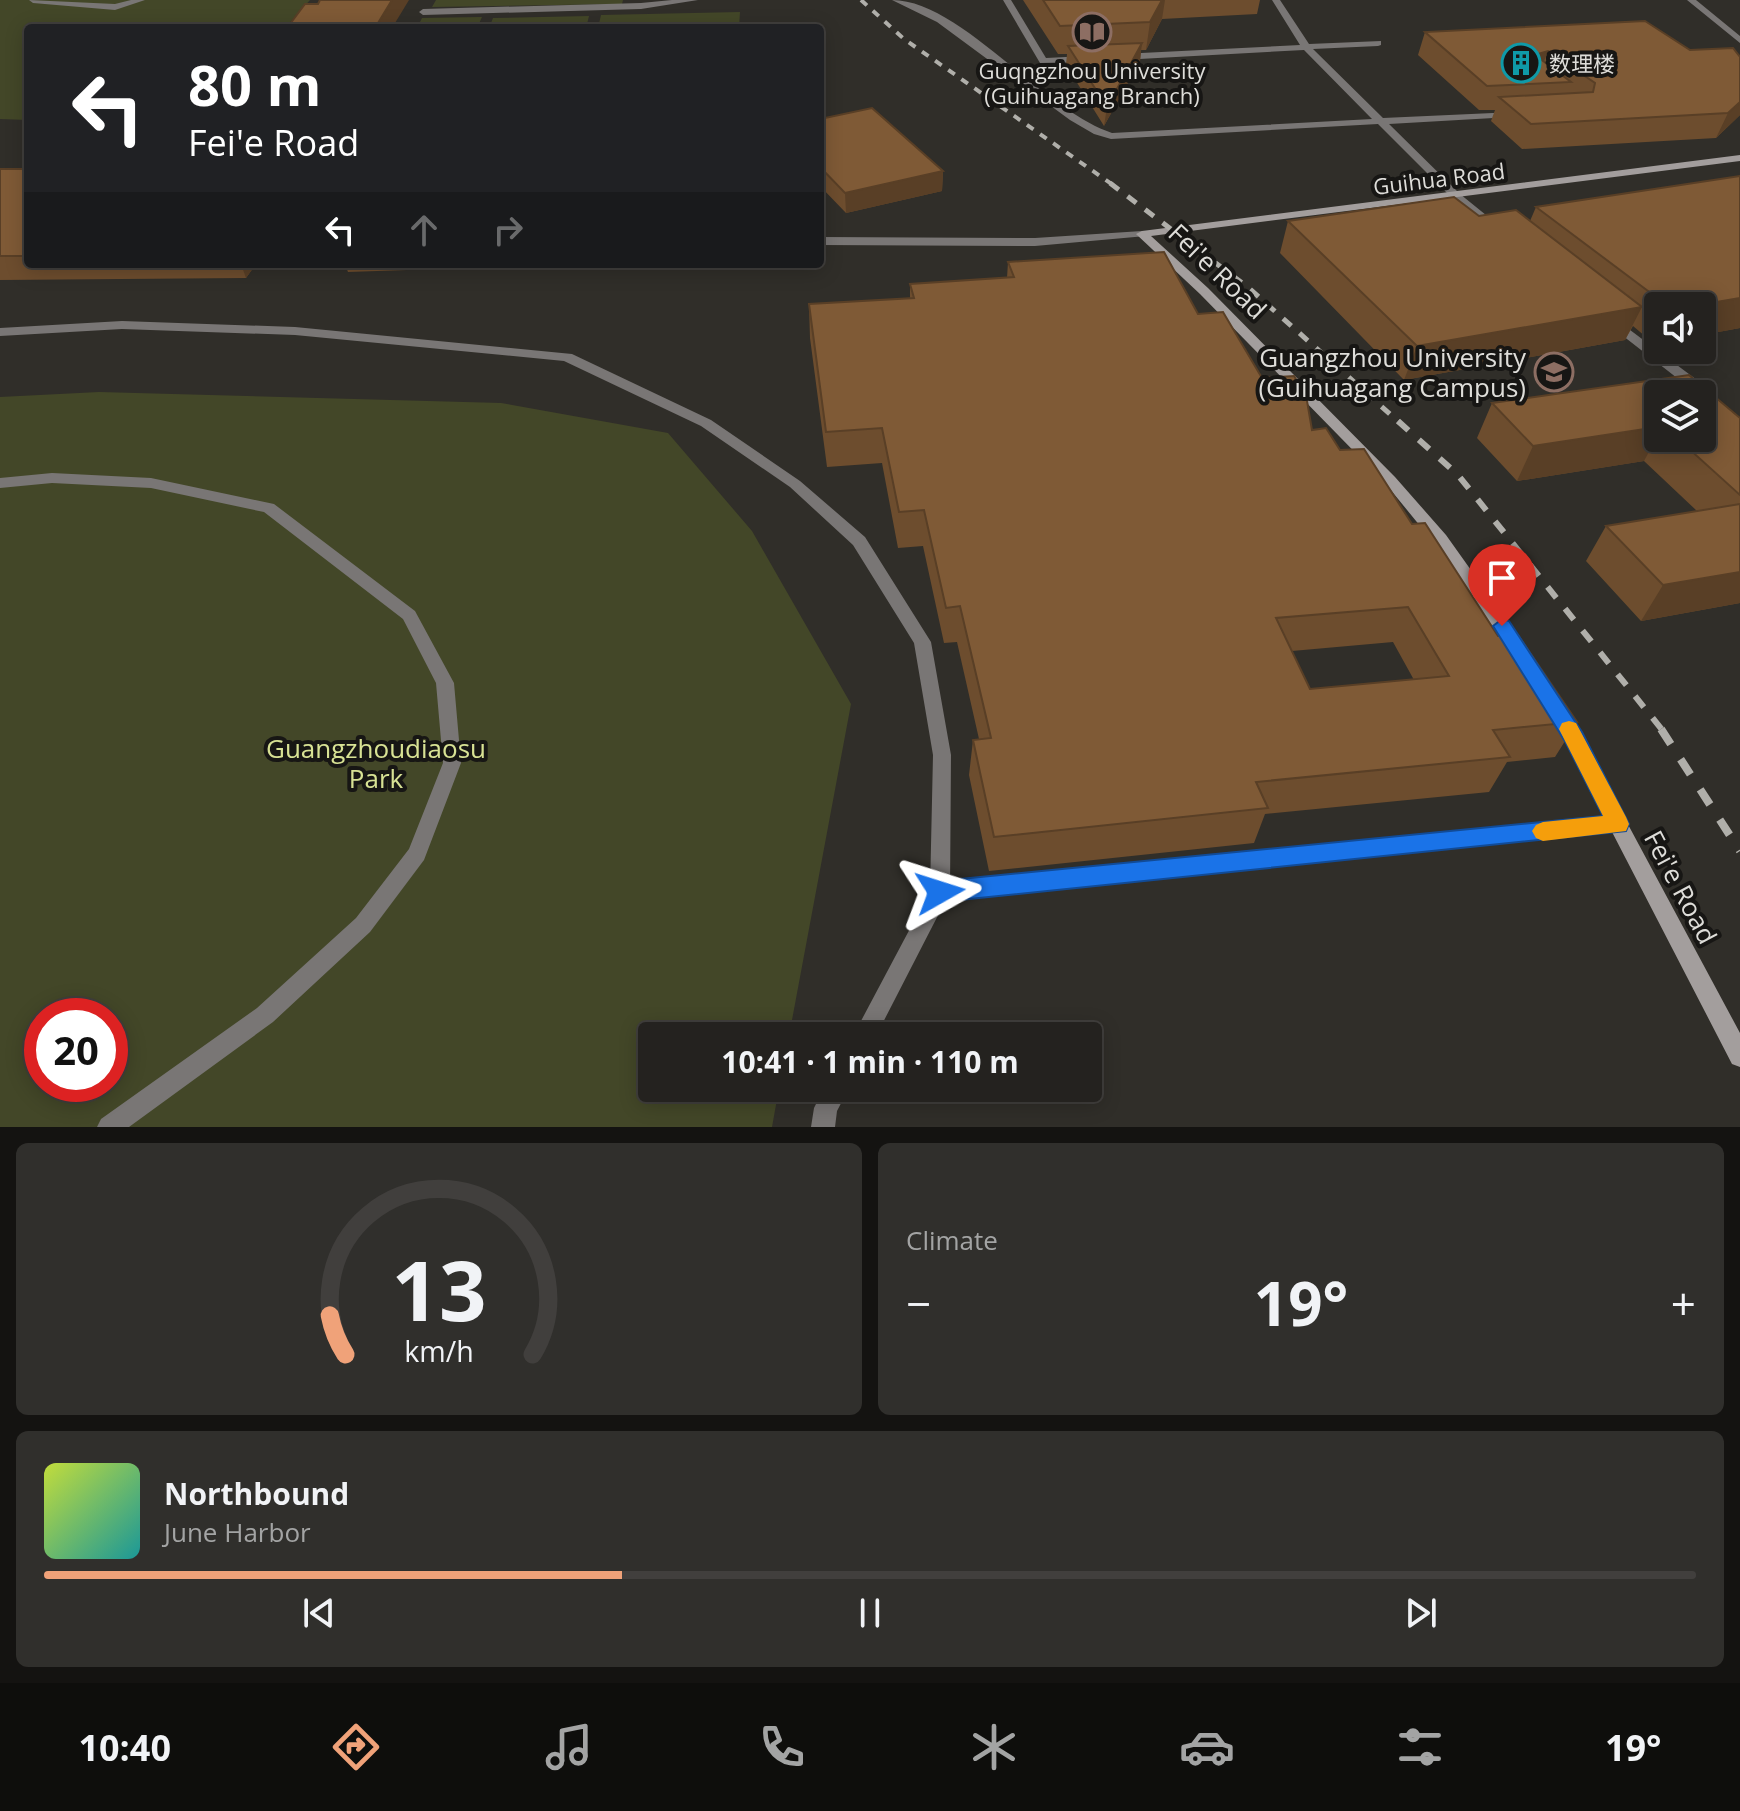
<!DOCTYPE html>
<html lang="en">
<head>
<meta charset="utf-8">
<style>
	body { margin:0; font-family:"Open Sans","Noto Sans SC",sans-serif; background:#302f2c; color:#f1f3f6; height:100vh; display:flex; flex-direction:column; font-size:30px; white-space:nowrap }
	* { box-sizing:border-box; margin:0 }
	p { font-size:26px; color:#a3a4a4 }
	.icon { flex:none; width:44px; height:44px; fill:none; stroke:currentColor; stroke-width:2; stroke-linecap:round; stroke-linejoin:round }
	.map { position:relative; height:1127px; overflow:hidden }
	.side { display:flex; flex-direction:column; gap:16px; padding:16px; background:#141311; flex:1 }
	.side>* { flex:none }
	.banner { position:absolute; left:24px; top:24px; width:800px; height:244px; border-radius:8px; box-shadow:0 4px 20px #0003,0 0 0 2px #413f3d; background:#202124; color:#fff; overflow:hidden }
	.controls { position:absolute; left:1644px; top:292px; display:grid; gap:16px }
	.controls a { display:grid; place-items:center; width:72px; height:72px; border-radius:8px; background:#24221f; box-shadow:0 4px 20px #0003,0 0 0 2px #413f3d; font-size:40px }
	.speed { position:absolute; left:24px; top:998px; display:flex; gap:16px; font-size:40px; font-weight:700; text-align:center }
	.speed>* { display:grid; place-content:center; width:104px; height:104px; border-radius:50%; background:#24221f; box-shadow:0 4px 20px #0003,0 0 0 2px #413f3d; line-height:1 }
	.speed .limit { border:12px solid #d22; background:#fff; color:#111 }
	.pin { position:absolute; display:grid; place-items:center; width:68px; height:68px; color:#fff; margin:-82px -34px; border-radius:50% 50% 50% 0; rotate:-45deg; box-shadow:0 0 8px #0007 }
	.pin .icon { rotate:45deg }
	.me { position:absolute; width:88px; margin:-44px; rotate:84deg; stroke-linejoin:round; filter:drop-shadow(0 0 6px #0008) }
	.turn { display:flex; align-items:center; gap:28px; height:168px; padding:0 32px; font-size:36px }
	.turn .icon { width:104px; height:104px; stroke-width:2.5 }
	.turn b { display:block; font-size:56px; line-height:68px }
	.lanes { display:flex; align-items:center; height:76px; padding:0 32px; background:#0003; justify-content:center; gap:40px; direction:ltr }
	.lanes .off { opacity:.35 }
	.big { font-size:60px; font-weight:700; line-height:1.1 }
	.side .card { flex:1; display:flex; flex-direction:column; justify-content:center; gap:12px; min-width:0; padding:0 28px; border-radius:12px; background:#302f2c }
	.side .dial { align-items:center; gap:0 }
	.dial svg { height:208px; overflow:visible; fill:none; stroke:#413f3d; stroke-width:7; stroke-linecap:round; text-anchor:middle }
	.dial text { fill:#f1f3f6; stroke:none }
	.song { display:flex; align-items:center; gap:24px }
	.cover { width:96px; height:96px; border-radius:12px; background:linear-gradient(135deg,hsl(70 70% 55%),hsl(180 70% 35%)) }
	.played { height:8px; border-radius:4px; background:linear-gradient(90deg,#f0a279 35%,#413f3d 35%) }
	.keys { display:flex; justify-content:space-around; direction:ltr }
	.heat { display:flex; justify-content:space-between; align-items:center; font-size:44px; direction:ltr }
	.side .tiles { flex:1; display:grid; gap:16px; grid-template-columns:1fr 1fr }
	.card:last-child { grid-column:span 2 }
	.trip { position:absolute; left:638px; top:1022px; width:464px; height:80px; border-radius:8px; background:#24221f; box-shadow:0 4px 20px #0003,0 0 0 2px #413f3d; font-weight:700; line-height:80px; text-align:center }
	.tabs { display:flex; height:128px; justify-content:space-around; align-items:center; background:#0e0e0c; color:#a3a4a4 }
	.tabs .icon { width:56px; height:56px }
	.tabs .on { color:#f0a279 }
	.tabs b { font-size:36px; color:#f1f3f6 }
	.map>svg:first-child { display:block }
	.green { fill:#434728; fill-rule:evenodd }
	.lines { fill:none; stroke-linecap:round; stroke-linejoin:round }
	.lane { fill:#797675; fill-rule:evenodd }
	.street { fill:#797675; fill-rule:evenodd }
	.secondary { fill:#a39e9d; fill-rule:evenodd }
	.rail-far3 { stroke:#b0afaa; stroke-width:4; stroke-dasharray:8 8; stroke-linecap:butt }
	.rail-far2 { stroke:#b0afaa; stroke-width:5; stroke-dasharray:11 11; stroke-linecap:butt }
	.rail-far1 { stroke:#b0afaa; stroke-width:6; stroke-dasharray:14 14; stroke-linecap:butt }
	.rail { stroke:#b0afaa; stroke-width:8; stroke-dasharray:18 18; stroke-linecap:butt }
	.wall { fill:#6d4d2e; fill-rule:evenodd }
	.shaded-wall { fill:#593f26 }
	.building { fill:#7f5a36; stroke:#593f26; stroke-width:2; fill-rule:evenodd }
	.route { fill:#1a73e8; stroke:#114b97; stroke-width:2 }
	.slow { fill:#f59e0b }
	.labels { text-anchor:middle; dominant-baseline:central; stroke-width:8; stroke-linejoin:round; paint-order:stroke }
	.far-poi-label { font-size:22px; fill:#deddd9; stroke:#171614; text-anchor:start }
	.far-street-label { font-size:22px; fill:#deddd9; stroke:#171614 }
	.street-label { font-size:26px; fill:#deddd9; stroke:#171614 }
	.poi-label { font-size:26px; fill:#deddd9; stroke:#171614; text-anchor:end }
	.park-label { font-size:26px; fill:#d8e294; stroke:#171614 }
</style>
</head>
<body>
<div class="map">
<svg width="1740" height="1127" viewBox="0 0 1740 1127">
	<rect width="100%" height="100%" fill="#302e29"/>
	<!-- green -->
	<path class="green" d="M0,0h310l-25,28h-257v92l-28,-1z
		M436,0h187l-1,4 -190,3z
		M740,12l-1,16h-141l3,-13z
		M589,16l-3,12h-97l4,-10z
		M482,17l-5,11h-60l5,-10z
		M99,392l402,11 167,30 84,98 99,173 -62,332h-137v52h127l-7,39h-772v-730zM42,1016h68v68h-68z"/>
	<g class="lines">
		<!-- lane -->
		<path class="lane" d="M672,0h26l-57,9 -218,6 -4,-3 4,-3 218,-6z
			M892,0c68,0 150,110 220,133l260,-14 -68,-69 -183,10 -5,-3 5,-3 179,-9 -28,-45h8l29,44 72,-3v4l-3,1 -65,3 70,69 132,-6v4l-4,1 -122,7 71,70 42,34 -10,2 -40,-32 -74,-74 -267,15 -17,-5 -24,-14 -133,-98z
			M1003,0h8l35,58 40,-2 5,3 -5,3 -46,1z
			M1142,231l4,1v4l-111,10 -215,-1v-8l215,1z
			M1614,318l91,68 2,3 -2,3h-10l-86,-67 -1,-3z
			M1618,816l7,2 3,6 -3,6 -7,2 -678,69 -7,-3 -3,-6 3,-6 7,-3z"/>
		<!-- street -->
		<path class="street" d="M29,0l86,4 16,-4h14l-30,10 -82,-7z
			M1687,0h9l44,36v7z
			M122,321l173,6 277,27 139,66 89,61 65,56 66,105 20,113 -1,137 -74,144h-23l77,-145 3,-136 -19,-112 -61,-98 -63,-58 -89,-61 -137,-65 -269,-26 -173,-6 -122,7v-8z
			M52,473l99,5 123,26 141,107 39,72 7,80 -37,97 -54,72 -97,90 -144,105h-32l4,-8 156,-111 99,-90 53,-69 34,-86 -7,-80 -33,-64 -139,-107 -113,-24 -99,-5 -52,5v-10z
			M824,1088h25l-12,23 -2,16h-24l3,-19z"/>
		<!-- secondary -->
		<path class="secondary" d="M1740,155v6l-589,75 57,52 187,189 51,58 79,111 3,5 -3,5h-12l-79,-113 -49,-60 -185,-189 -64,-60 6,-3z
			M1560,707l6,2 174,324v34l-8,-3 -181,-350 3,-5z"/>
		<!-- rail-far3 -->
		<path class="rail-far3" d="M861,0l43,39 209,146"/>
		<!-- rail-far2 -->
		<path class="rail-far2" d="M1110,183l140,106 150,134"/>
		<!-- rail-far1 -->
		<path class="rail-far1" d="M1398,421l60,54 205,256"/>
		<!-- rail -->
		<path class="rail" d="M1661,729l79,122"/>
	</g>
	<!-- wall -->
	<path class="wall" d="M1023,0h237l-3,14 -95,5 -16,31h-5l-1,11 -36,65 -38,-61 1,-11h-9z
		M1645,21l95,94 -24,23 -194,11 -31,-28 4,-11h-16l-61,-55 7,-23z
		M820,119l123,52 -1,20 -96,22 -26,-27z
		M0,169h28v95h228l-10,14 -246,2z
		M1536,207l204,121 -38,7v-29h-44v28l-12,3 -13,-11 -8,14 -221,40 -124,-127 8,-32 191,-5 51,5z
		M1008,262l190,52 114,116 28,20 72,74 86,112 79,86 -22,35 -48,5 -18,30 -224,22 -11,29 -265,28 -20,-96 4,-35 6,-1 -22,-97 -13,1 -21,-97 -25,2 -16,-85 -55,4 -17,-129 -1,-34 101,-6v-14l97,-6zM1393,642l21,38 -104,9 -18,-38z
		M345,264h235l-232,8z
		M1689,375l51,43v185l-99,18 -55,-60 20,-35 91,-15 -53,-50 -127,20 -40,-43 15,-35zM1658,394h44v44h-44z"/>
	<!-- shaded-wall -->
	<path class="shaded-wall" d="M392,0h17l-17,28h-17z
		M1162,0h3l-3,19 -16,31 4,-28z
		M1142,43l-2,18 -36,65 3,-19z
		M1548,51l-9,23 -1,-20z
		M1740,102v13l-24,23 12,-25z
		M943,171l-1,20 -96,22 -1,-20z
		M241,264h15l-10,14z
		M1740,298v30l-38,7v-29h-9z
		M1678,301l-3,5h-13l2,-3z
		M1642,307l-17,33 -221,40 13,-34z
		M1658,314v20l-12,3z
		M1658,427v8l-14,26 -127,20 16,-35z
		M1740,572v31l-99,18 22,-36z"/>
	<!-- building -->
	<path class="building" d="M320,0h72l-17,28h-88l18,-24h13z
		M1043,0h119l-12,22 -90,4z
		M1645,21l45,29 43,-2 7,9v45l-12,11 -197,11 -32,-27 94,-5 2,-9 -47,-32 -10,3 1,4 32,24 -84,4 -62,-54z
		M1142,43l-35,64 -39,-61z
		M872,108l71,63 -98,22 -25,-26v-48z
		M0,169h28v87h-28z
		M1740,176v122l-47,8h-8l-7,-5 -14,2 -128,-96z
		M1454,197l25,19 37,-6 126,97 -225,39 -129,-125z
		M1164,252l34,62 25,-2 39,66 32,-2 12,19 6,35 14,-2 14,22 24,-1 48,75 13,-1 73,113 20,-1 59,87 -84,8 17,27 -254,25 12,26 -274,29 -21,-97 18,-2 -31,-132 -14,2 -22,-98 -25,2 -17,-84 -56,4 -17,-128 105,-6 -4,-14 104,-7 -6,-15zM1408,607l41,69 -139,13 -34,-71z
		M1689,375l51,43v77l-63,-57h25v-44h-44v33l-125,19 -41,-43z
		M1740,504v68l-77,13 -57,-59z"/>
	<!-- route -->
	<path class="route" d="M1502,619l7,2 73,111 47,92 -3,7 -686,71 -8,-3 -4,-7 4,-8 8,-3 663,-65 -37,-73 -73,-117z"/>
	<!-- slow -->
	<path class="slow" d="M1569,721l7,2 50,94 3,7 -3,7 -83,10 -7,-3 -4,-7 4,-6 7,-3 60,-6 -44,-87 3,-6z"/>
	<!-- icons -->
	<defs>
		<g id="library-ring" transform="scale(2)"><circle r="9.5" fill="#171614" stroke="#8d6e63" stroke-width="1.5"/><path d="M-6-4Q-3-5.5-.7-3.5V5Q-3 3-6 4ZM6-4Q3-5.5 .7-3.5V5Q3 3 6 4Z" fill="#8d6e63"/></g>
		<g id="building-ring" transform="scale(2)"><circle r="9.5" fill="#171614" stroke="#0f9aa8" stroke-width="1.5"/><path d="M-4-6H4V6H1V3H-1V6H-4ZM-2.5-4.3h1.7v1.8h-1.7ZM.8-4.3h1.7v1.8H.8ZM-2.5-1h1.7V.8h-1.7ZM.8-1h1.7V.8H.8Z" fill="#0f9aa8"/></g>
		<g id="university-ring" transform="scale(2)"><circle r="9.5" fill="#171614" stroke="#8d6e63" stroke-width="1.5"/><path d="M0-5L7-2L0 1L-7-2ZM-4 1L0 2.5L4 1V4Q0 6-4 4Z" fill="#8d6e63"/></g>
	</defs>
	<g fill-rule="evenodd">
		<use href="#library-ring" x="1092" y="32"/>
		<use href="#building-ring" x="1521" y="63"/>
		<use href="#university-ring" x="1554" y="372"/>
	</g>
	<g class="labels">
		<!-- far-poi labels -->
		<g class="far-poi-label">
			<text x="1549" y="63">数理楼</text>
			<text x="1092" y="70" text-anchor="middle">Guqngzhou University<tspan x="1092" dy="25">(Guihuagang Branch)</tspan></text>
		</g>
		<!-- far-street labels -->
		<g class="far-street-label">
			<text transform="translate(1439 178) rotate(-7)">Guihua Road</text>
		</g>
		<!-- street labels -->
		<g class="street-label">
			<text transform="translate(1218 271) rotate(44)">Fei'e Road</text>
			<text transform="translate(1681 887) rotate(62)">Fei'e Road</text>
		</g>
		<!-- poi labels -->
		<g class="poi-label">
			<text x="1526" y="357">Guangzhou University<tspan x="1526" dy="30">(Guihuagang Campus)</tspan></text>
		</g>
		<!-- park labels -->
		<g class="park-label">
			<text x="376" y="748">Guangzhoudiaosu<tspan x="376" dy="30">Park</tspan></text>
		</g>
	</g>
</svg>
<div class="controls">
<a><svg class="icon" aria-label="sound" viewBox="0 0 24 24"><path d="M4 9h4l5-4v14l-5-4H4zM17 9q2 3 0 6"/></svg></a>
<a><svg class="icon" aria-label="layers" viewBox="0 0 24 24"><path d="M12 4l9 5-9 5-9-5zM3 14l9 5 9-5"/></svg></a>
</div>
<div class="speed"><div class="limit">20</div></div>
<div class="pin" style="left:1502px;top:626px;background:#d93025"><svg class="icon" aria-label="arrive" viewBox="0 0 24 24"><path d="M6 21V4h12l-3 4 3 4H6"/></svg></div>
<svg class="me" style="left:940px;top:892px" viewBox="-20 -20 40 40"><path d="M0-17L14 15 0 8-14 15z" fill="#1a73e8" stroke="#fff" stroke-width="4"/></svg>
<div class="trip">10:41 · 1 min · 110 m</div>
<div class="banner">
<div class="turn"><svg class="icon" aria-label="left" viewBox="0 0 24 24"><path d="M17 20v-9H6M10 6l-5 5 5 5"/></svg><div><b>80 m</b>Fei'e Road</div></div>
<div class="lanes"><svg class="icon" aria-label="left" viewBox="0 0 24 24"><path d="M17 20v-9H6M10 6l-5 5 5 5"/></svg><svg class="icon off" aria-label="ahead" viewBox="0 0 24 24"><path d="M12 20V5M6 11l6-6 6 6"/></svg><svg class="icon off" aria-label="right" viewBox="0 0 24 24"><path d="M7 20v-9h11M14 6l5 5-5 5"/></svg></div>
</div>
</div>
<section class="side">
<div class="tiles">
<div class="card dial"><svg viewBox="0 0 100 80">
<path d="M14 69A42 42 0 1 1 86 69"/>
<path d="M14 69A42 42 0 0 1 8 54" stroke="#f0a279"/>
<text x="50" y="56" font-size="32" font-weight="700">13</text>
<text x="50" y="72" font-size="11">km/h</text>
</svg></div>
<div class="card"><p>Climate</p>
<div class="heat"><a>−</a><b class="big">19°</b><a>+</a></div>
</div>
<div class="card">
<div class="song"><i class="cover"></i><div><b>Northbound</b><p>June Harbor</p></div></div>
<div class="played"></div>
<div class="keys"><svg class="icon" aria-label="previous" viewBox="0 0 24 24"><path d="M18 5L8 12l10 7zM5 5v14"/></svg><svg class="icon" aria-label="pause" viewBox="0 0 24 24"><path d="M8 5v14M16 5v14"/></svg><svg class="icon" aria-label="next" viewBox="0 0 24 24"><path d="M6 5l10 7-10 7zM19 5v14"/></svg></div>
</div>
</div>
</section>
<nav class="tabs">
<b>10:40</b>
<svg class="icon on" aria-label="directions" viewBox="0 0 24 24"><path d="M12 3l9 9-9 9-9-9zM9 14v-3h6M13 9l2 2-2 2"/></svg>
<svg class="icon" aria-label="music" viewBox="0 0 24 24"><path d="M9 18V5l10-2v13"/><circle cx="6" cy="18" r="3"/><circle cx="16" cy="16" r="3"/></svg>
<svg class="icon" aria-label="phone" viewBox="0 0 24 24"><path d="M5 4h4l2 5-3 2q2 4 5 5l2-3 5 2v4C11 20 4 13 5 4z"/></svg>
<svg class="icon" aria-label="climate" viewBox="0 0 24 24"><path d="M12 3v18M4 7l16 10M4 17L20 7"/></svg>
<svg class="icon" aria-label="car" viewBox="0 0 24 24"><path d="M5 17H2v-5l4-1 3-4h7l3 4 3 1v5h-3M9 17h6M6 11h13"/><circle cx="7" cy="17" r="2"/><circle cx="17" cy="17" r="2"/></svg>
<svg class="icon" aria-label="filters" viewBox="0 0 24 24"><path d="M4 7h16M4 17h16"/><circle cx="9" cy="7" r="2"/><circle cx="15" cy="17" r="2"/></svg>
<b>19°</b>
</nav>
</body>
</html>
